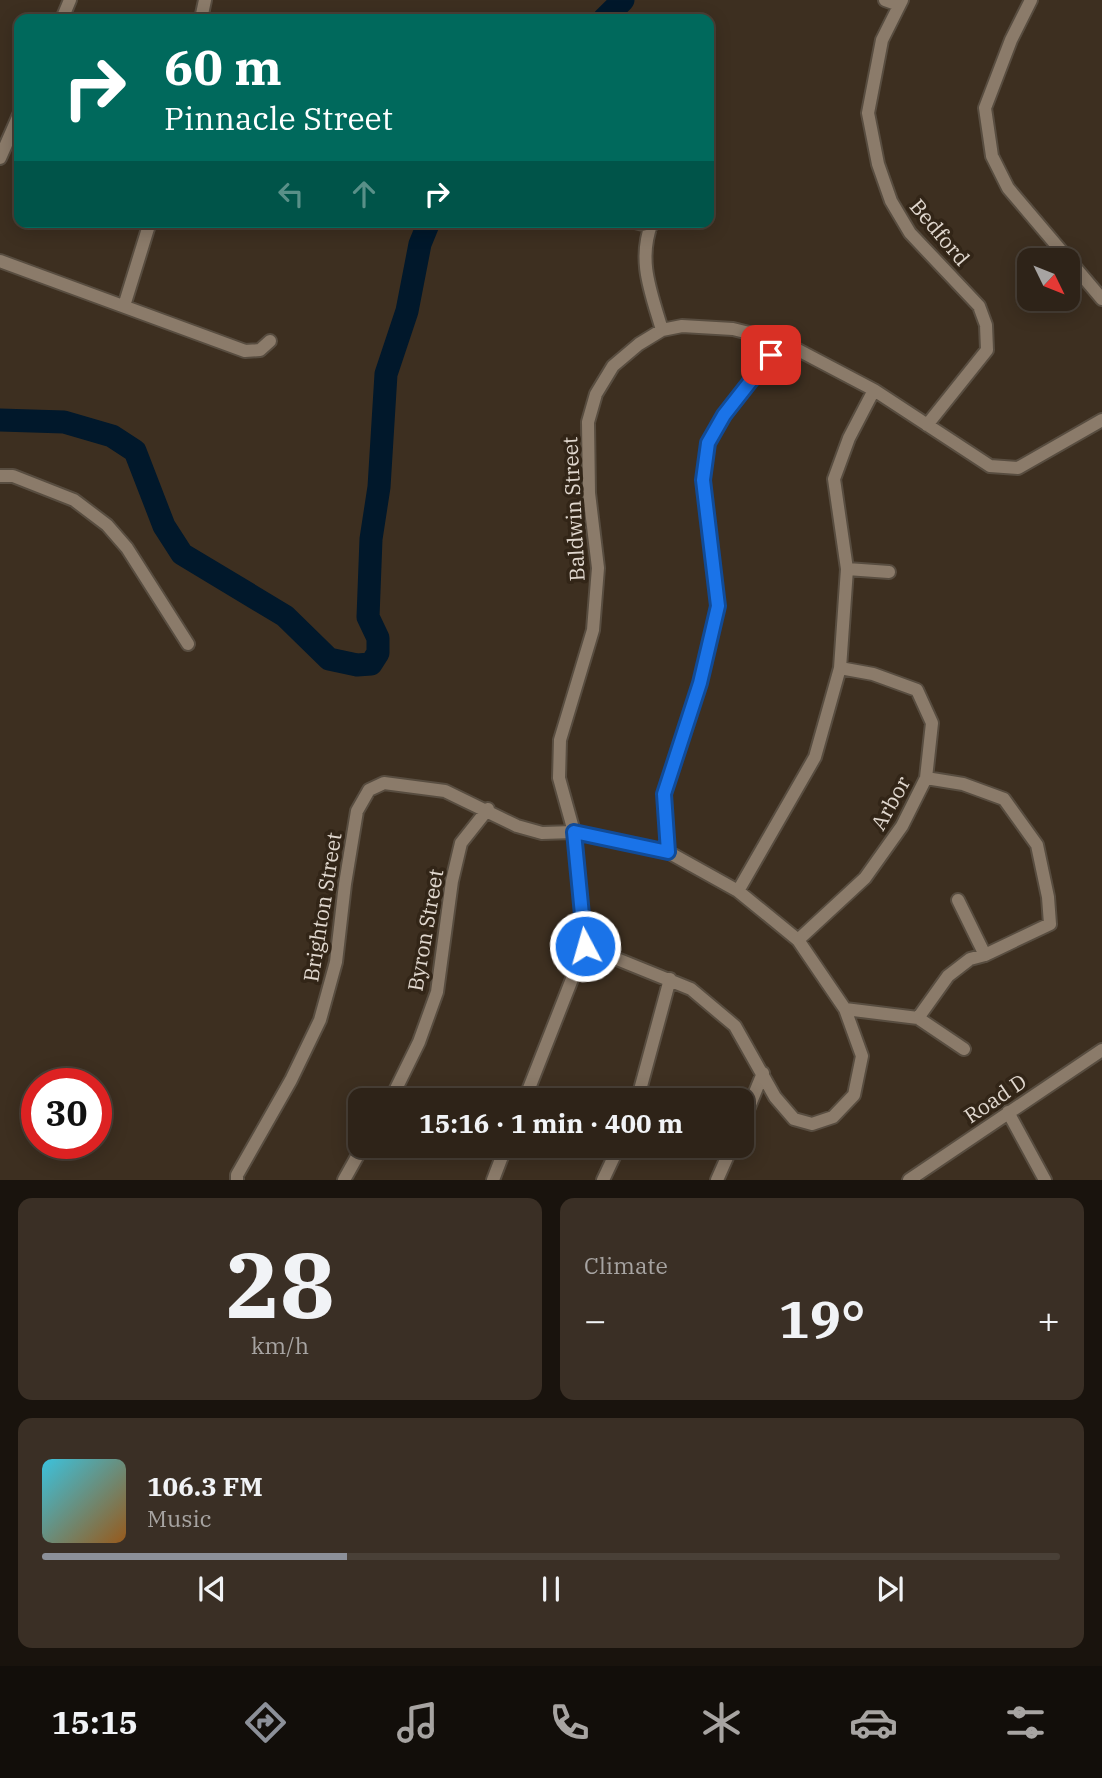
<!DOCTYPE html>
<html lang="en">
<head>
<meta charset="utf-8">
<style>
	body { margin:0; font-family:"IBM Plex Serif",serif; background:#3a2f25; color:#f1f3f6; height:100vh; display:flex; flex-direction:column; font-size:26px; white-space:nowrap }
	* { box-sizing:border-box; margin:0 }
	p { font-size:23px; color:#a7a4a2 }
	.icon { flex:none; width:38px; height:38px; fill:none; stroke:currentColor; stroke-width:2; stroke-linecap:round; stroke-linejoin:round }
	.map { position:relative; height:1180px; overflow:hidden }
	.panel { display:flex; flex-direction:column; gap:18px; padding:18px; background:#19130d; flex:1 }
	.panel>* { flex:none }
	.top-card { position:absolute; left:14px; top:14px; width:700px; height:214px; border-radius:14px; box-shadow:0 4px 18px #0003,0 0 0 2px #494037; background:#00695c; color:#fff; overflow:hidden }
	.needle { width:46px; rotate:133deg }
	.fabs { position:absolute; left:1017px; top:248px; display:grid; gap:14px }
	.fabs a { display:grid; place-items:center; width:63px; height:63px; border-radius:14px; background:#2e2318; box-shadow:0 4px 18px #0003,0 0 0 2px #494037; font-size:35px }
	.speed { position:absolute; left:21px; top:1068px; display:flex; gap:14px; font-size:35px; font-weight:700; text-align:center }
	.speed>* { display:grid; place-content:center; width:91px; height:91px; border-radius:50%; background:#2e2318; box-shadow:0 4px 18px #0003,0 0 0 2px #494037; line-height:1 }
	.speed .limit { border:10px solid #d22; background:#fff; color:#111 }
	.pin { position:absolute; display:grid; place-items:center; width:60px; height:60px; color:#fff; margin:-30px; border-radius:14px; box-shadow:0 4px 10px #0006 }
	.me { position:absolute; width:77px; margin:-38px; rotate:354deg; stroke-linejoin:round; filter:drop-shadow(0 0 5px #0008) }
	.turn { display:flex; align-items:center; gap:24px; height:147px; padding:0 35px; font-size:32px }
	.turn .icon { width:91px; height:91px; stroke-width:2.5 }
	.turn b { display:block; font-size:49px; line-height:60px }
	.lanes { display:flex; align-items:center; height:66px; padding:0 35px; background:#0003; justify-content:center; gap:35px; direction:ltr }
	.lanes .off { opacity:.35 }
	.big { font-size:52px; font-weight:800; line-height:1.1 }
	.panel .card { flex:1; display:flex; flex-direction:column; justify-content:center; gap:10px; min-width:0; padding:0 24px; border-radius:14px; background:#3a2f25 }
	.panel .dial { align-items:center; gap:0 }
	.dial b { font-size:91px; line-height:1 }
	.song { display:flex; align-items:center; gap:21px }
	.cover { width:84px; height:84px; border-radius:10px; background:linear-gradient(135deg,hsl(190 70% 55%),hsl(30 70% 35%)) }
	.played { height:7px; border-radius:4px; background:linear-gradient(90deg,#8c9099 30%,#494037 30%) }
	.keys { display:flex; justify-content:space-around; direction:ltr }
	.heat { display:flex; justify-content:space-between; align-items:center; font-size:38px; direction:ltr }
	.panel .tiles { flex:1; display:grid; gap:18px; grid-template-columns:1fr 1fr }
	.card:last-child { grid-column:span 2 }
	.trip { position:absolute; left:348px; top:1088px; width:406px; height:70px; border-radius:14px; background:#2e2318; box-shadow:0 4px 18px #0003,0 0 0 2px #494037; font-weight:800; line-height:70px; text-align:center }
	.tab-bar { display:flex; height:112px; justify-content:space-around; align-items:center; background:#120e0a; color:#a7a4a2 }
	.tab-bar .icon { width:49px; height:49px }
	.tab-bar .current { color:#8c9099 }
	.tab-bar b { font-size:32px; color:#f1f3f6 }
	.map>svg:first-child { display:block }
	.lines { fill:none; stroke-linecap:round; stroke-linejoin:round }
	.river { stroke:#01182b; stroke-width:23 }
	.street-casing { stroke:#584d40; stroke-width:16 }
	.street { stroke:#8b7b6a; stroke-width:12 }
	.route-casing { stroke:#114b97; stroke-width:18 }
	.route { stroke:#1a73e8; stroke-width:12 }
	.labels { text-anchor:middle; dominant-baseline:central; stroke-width:7; stroke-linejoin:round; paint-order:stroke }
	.street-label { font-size:21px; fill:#e1d8cf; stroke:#322517 }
</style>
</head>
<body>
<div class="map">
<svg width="1102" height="1180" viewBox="0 0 1102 1180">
	<rect width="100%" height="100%" fill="#3d2f20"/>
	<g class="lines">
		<!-- river -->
		<path class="river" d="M604,19l19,-19
			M0,420l64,2 48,14 23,15 29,75 18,28 103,62 44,43 28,6 14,-1 7,-11v-15l-10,-21 3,-78 8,-52 7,-113 21,-63 13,-67 9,-22"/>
		<!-- street casing -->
		<g class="street-casing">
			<path id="street" d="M885,0l14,5
				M902,0l-20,40 -14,73 10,51 13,37 19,32 69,73 7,19 1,25 -60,75
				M1031,0l-20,40 -26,68 7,48 16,32 94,111
				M62,19l8,-19
				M201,19l4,-19
				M0,158l19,-43
				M635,222l16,4
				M652,222c-15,39 -1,70 10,108
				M0,261l245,90 15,-1 10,-9
				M124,306l26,-84
				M0,476h13l61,24 33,25 20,23 61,96
				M847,569l42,3
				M668,852l-4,-57 36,-112 18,-77 -15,-126 5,-37 16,-27 57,-75
				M738,891l77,-134 25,-89 7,-99 -13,-90 15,-41 25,-48
				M958,900l27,55
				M798,940l67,-62 37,-52 24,-48 6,-55 -15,-33 -44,-16 -33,-6
				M845,1009l73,9 46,31
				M918,1018l30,-42 22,-17 15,-4 65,-31 -2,-27 -11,-52 -33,-46 -41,-15 -37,-6
				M390,1101l29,-59 18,-50 15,-111 9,-38 27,-34
				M524,1101l61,-155 -11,-114 -15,-54 1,-38 33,-110 5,-62 -9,-75 -1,-71 8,-28 17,-28 26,-22 23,-14 20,-4 51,3 48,12 93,49 116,76 28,2 84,-48
				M637,1101l33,-122
				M1008,1112l37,68
				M742,1124l21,-51
				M237,1180v-5l54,-95 29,-60 16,-58 9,-78 12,-73 12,-21 15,-7 61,8 72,35 25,7 32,-1 94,20 70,39 60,49 47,69 17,47 -8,39 -21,22 -21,7 -18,-5 -19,-22 -40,-71 -44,-37 -106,-43
				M344,1180l19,-34
				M493,1180l13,-34
				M603,1180l16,-34
				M717,1180l15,-34
				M909,1180l193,-130"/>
		</g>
		<!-- street -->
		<use href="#street" class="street"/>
	</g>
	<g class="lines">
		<!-- route casing -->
		<g class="route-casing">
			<path id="route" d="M585,946l-11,-114 94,20 -4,-58 36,-111 18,-77 -15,-126 5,-37 16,-28 47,-60"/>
		</g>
		<!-- route -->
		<use href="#route" class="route"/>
	</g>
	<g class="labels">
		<!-- street labels -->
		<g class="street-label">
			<text transform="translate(940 232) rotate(50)">Bedford</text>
			<text transform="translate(573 509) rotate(-93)">Baldwin Street</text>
			<text transform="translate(890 803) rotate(-61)">Arbor</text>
			<text transform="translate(322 907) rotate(-81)">Brighton Street</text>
			<text transform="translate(425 930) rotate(-80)">Byron Street</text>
			<text transform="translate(995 1098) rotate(-34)">Road D</text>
		</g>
	</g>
</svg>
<div class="fabs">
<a><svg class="needle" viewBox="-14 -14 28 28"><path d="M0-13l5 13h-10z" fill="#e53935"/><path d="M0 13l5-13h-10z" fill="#a7a4a2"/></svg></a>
</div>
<div class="speed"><div class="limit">30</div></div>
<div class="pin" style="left:771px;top:355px;background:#d93025"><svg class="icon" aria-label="arrive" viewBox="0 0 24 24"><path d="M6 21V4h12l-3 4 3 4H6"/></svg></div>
<svg class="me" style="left:585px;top:946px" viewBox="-20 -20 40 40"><circle r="17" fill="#1a73e8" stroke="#fff" stroke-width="3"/><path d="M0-11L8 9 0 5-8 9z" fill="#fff"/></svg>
<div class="trip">15:16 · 1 min · 400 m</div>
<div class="top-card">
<div class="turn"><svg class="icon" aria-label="right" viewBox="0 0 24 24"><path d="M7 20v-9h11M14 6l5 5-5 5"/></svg><div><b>60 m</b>Pinnacle Street</div></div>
<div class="lanes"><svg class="icon off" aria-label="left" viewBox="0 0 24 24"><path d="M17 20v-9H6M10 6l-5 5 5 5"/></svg><svg class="icon off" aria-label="ahead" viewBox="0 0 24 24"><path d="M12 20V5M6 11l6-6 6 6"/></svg><svg class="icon" aria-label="right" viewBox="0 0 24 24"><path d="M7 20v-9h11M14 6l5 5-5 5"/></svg></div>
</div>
</div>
<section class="panel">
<div class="tiles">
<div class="card dial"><b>28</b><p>km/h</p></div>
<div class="card"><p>Climate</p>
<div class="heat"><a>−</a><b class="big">19°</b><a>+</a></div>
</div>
<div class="card">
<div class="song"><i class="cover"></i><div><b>106.3 FM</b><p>Music</p></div></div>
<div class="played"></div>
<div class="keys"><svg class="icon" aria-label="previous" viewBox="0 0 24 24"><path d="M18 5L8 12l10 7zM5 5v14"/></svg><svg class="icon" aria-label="pause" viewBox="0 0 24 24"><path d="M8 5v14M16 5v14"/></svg><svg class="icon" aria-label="next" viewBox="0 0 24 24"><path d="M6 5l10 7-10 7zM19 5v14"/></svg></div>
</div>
</div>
</section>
<nav class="tab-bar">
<b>15:15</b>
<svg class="icon current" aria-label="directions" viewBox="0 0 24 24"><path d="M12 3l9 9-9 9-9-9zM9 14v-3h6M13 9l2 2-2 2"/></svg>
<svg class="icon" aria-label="music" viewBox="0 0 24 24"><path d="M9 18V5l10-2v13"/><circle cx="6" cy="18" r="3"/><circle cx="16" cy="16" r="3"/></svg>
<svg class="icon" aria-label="phone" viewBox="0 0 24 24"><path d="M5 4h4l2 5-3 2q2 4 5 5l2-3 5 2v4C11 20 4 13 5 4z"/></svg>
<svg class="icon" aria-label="climate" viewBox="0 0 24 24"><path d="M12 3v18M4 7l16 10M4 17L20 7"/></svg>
<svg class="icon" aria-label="car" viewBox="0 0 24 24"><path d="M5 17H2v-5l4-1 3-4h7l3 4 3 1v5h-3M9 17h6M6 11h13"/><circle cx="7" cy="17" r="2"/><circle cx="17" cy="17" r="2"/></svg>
<svg class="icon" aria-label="filters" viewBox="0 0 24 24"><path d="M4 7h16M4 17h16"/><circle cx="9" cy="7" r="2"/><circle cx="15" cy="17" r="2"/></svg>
</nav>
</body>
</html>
